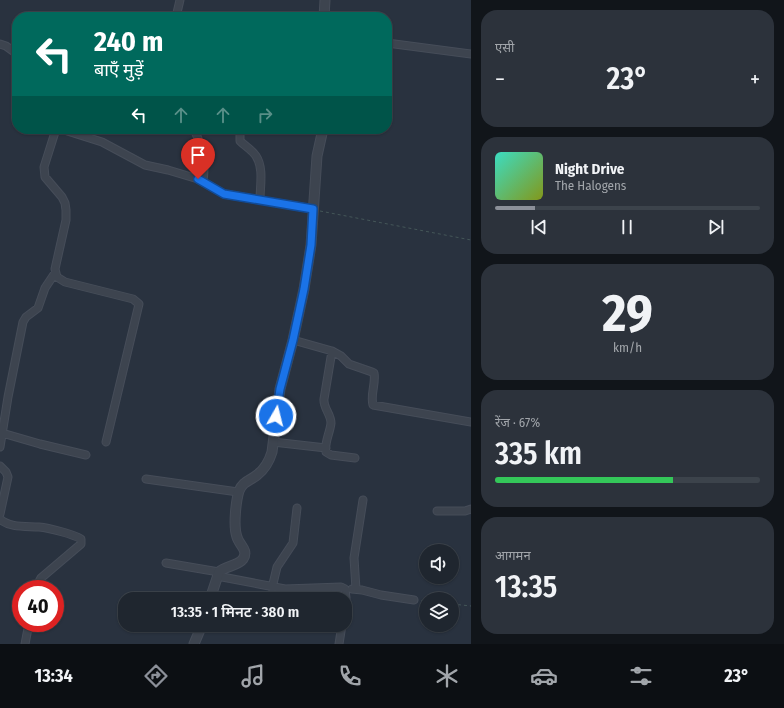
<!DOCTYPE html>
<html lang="hi">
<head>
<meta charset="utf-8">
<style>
	body { margin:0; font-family:"Fira Sans Condensed","Noto Sans Devanagari",sans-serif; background:#2c323b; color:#f1f3f6; height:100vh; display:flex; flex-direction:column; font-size:15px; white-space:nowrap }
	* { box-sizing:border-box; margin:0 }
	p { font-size:13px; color:#a1a5aa }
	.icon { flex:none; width:22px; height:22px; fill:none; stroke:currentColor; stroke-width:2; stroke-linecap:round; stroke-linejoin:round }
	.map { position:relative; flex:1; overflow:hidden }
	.details { display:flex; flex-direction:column; gap:10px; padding:10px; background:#11151a; width:313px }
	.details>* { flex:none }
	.banner { position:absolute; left:12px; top:12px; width:380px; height:122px; border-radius:16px; box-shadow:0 1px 3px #0004,0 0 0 1px #3c434b; background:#00695c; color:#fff; overflow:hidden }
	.controls { position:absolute; left:419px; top:544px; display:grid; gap:8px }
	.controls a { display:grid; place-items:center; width:40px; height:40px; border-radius:50%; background:#1f262f; box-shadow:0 1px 3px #0004,0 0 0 1px #3c434b; font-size:20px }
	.speed { position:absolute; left:12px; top:580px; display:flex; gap:8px; font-size:20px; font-weight:700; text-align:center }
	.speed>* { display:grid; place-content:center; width:52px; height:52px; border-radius:50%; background:#1f262f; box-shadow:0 1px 3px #0004,0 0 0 1px #3c434b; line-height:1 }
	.speed .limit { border:6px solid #d22; background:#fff; color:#111 }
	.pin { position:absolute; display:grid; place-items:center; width:34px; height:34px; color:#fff; margin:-41px -17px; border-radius:50% 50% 50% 0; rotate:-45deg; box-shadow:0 0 4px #0007 }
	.pin .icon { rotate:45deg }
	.me { position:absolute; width:44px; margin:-22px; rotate:8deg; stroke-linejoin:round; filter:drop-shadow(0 0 3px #0008) }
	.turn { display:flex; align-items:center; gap:14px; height:84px; padding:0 16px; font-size:18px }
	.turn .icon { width:52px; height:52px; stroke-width:2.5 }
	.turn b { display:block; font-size:28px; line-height:34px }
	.lanes { display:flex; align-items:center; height:38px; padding:0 16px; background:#0003; justify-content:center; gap:20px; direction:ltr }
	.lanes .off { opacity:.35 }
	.big { font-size:30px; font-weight:600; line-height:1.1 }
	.details .card { flex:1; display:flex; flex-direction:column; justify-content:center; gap:6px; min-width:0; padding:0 14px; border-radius:16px; background:#2c323b }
	.details .dial { align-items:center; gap:0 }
	.dial b { font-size:52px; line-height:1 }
	.song { display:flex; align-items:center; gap:12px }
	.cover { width:48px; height:48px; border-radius:6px; background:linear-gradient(135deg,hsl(170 70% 55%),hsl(70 70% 35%)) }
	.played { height:4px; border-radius:2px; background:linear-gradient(90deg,#8c9099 15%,#3c434b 15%) }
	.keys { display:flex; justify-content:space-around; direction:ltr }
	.heat { display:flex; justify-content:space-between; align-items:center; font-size:22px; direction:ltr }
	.charge { height:6px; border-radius:3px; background:linear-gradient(90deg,#34c759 67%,#3c434b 0) }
	.trip { position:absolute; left:118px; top:592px; width:234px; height:40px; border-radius:16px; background:#1f262f; box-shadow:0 1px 3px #0004,0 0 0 1px #3c434b; font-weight:600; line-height:40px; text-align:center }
	.dock { display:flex; height:64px; justify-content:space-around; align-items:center; background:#0c0f13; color:#a1a5aa }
	.dock .icon { width:28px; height:28px }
	.dock .active { color:#8c9099 }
	.dock b { font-size:18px; color:#f1f3f6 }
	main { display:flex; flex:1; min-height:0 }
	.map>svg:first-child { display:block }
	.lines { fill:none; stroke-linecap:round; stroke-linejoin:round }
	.minor-casing { stroke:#464d59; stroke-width:9 }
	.tertiary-casing { stroke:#464d59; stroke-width:11 }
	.path { stroke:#445658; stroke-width:1; stroke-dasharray:3 3; stroke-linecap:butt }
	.minor { stroke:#3d444f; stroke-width:7 }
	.tertiary { stroke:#3d444f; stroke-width:9 }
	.route-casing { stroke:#114b97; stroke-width:10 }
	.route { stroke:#1a73e8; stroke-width:7 }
</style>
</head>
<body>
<main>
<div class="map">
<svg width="471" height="644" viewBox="0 0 471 644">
	<rect width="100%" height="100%" fill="#29323f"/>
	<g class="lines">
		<!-- minor casing -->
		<g class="minor-casing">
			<path id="minor" d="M176,17l4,-17
				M387,43l84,11
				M0,44l6,2 11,8
				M56,129l-12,38 1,10 17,20 3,6 1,7v10l-11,49 2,8 8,5 68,17 6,5 -33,138
				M61,129l41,13 43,23 23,5 30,9 26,15 89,15
				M194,129c8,18 12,32 9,52
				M240,129v12c5,5 12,9 16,15 8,12 4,30 4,44
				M293,340l39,11 9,5 8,8 23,8 2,1c2,11 -4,22 -1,32l98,17
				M332,351l-8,48c-1,9 7,15 7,24 -1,10 -7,20 -5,29l5,3 24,3
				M2,433l38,11 46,11
				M273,442l53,6
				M0,447l8,-50 15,-75 3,-5 12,-9 7,-20 10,-15
				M0,466l6,6 2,5 -8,37
				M146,479l92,13
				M437,511h28l6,-2
				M0,519c9,9 27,7 39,8 10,1 34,7 42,12v5l-40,34 -6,11
				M166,563l53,9
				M217,576l68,13 56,-2 4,2 1,9 -1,7
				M272,588l5,-21 16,-24 4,-35
				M352,589l10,1 19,5 33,5
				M356,589l-2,-31 9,-58
				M25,644l4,-21
				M339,644l3,-19"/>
		</g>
		<!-- tertiary casing -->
		<g class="tertiary-casing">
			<path id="tertiary" d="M324,17l1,-17
				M210,599l9,-27c6,-6 19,-6 24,-13 6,-9 -4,-14 -6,-22 -4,-11 -1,-36 2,-46 4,-10 11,-10 18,-16 8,-6 12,-13 15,-23l8,-63 13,-49 11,-51 7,-44 6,-89 6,-27
				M194,644l8,-19"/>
		</g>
		<!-- path -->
		<path class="path" d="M320,211l151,29
			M421,601h5
			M452,604l19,2"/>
		<!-- minor -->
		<use href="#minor" class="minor"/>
		<!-- tertiary -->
		<use href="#tertiary" class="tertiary"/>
	</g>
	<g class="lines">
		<!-- route casing -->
		<g class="route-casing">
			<path id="route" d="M198,179l26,15 89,15 -2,36 -7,44 -11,51 -13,49 -4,27"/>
		</g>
		<!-- route -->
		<use href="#route" class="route"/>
	</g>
</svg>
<div class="controls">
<a><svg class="icon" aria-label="sound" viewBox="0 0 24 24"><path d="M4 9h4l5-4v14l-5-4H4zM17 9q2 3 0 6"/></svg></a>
<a><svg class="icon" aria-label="layers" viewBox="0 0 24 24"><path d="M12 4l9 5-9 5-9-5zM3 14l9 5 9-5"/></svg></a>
</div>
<div class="speed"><div class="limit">40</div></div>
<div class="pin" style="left:198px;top:179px;background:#d93025"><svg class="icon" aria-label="arrive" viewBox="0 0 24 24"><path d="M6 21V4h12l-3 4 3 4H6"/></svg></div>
<svg class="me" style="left:276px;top:416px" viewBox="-20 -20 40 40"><circle r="17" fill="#1a73e8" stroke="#fff" stroke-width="3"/><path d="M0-11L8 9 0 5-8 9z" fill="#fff"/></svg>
<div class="trip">13:35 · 1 मिनट · 380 m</div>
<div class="banner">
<div class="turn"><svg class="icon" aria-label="left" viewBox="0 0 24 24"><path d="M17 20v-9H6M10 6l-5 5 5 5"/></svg><div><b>240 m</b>बाएँ मुड़ें</div></div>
<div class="lanes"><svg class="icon" aria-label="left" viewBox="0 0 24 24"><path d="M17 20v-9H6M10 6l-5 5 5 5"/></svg><svg class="icon off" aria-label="ahead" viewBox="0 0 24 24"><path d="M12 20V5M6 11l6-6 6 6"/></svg><svg class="icon off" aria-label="ahead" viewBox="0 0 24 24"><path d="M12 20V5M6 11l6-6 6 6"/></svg><svg class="icon off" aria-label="right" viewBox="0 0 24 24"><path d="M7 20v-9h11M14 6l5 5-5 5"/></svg></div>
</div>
</div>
<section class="details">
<div class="card"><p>एसी</p>
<div class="heat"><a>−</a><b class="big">23°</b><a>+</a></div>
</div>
<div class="card">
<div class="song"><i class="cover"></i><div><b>Night Drive</b><p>The Halogens</p></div></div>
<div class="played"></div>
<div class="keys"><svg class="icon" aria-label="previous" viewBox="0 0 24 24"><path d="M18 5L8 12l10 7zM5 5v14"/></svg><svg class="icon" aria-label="pause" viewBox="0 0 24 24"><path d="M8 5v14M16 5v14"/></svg><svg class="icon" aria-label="next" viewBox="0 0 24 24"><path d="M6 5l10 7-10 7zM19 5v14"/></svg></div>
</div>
<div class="card dial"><b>29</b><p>km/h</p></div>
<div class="card"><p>रेंज · 67%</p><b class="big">335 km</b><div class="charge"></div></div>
<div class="card"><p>आगमन</p><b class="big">13:35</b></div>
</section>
</main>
<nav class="dock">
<b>13:34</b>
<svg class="icon active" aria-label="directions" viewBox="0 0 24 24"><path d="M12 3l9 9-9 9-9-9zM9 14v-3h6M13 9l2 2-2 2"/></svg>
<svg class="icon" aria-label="music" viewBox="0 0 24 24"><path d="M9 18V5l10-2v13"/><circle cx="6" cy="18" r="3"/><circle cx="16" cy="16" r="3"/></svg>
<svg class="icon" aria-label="phone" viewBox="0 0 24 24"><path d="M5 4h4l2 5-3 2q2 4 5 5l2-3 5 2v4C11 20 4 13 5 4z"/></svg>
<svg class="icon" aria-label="climate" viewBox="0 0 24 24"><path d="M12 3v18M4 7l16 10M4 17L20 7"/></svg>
<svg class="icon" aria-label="car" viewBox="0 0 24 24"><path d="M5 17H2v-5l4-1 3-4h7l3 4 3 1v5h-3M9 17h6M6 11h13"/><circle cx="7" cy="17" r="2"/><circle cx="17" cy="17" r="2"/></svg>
<svg class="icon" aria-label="filters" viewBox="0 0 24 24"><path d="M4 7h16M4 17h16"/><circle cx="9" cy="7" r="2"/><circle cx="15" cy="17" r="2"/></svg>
<b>23°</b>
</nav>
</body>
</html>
